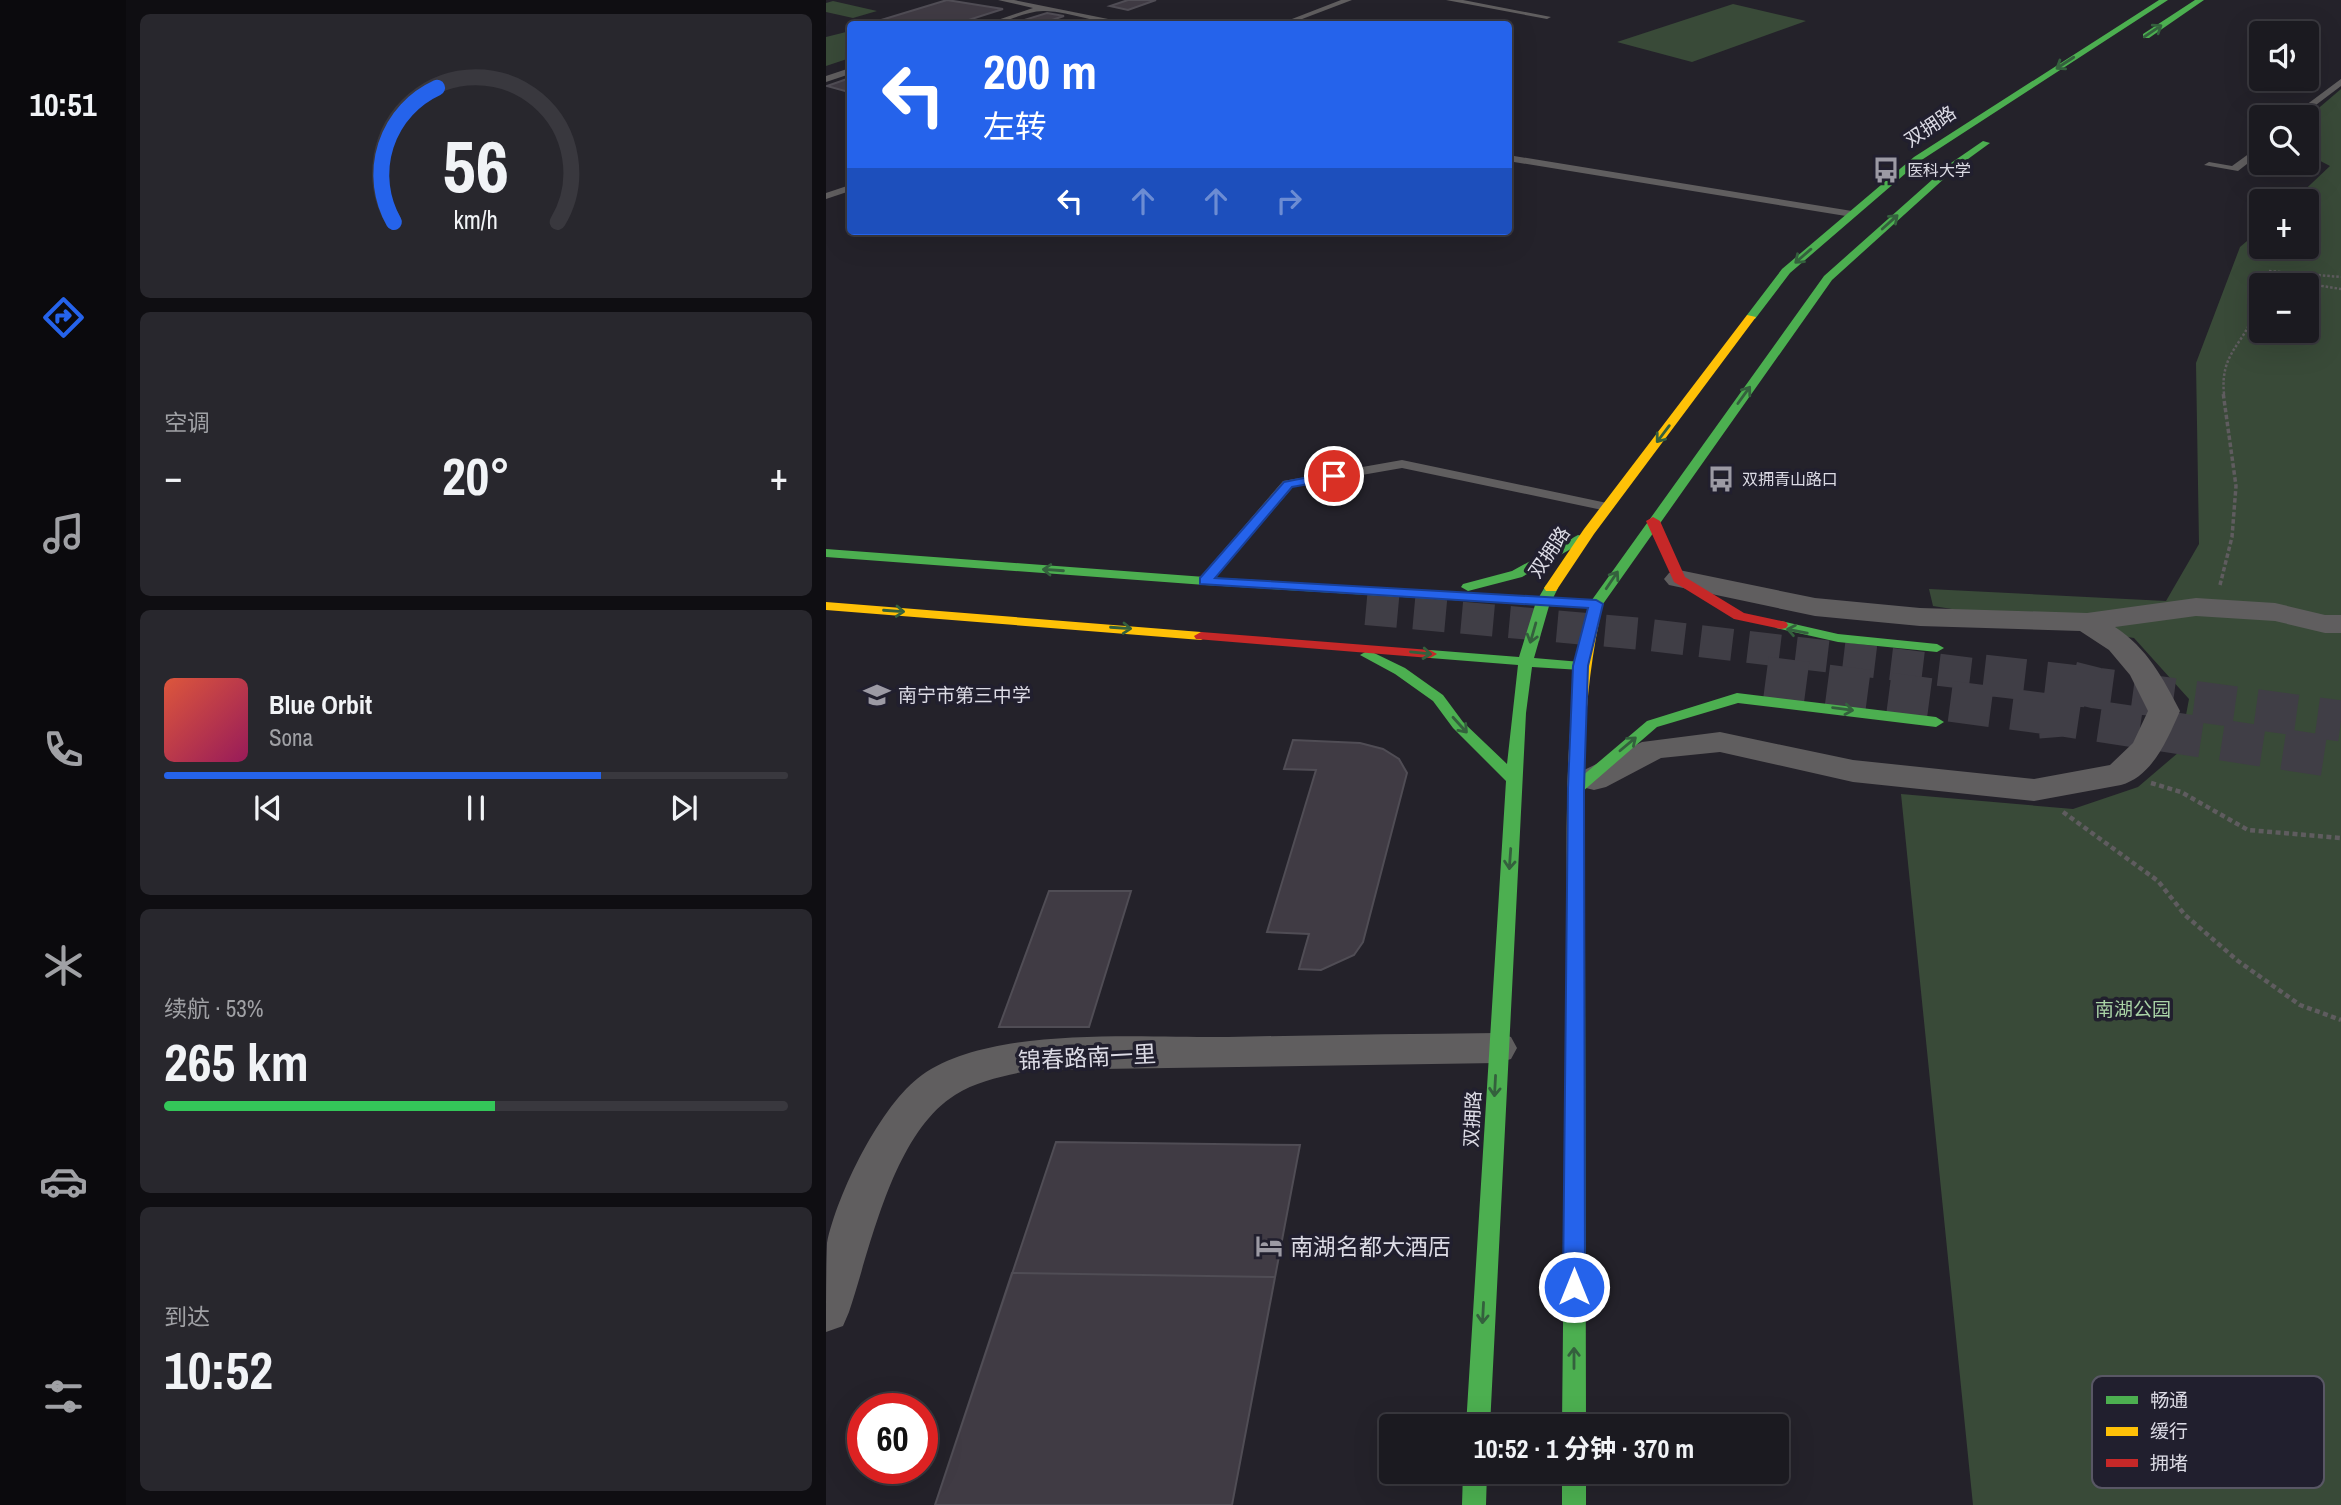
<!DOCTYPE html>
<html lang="zh">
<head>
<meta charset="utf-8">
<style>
	body { margin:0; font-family:"Archivo Narrow","Noto Sans SC",sans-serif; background:#28272d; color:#f1f3f6; height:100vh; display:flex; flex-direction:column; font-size:26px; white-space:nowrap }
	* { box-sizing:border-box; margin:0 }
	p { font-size:23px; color:#a0a1a5 }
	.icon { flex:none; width:38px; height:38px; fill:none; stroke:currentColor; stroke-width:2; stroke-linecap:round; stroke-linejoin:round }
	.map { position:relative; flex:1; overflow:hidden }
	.details { display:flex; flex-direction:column; gap:14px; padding:14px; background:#0f0e12; width:700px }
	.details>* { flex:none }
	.top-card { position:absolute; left:21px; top:21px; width:665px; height:214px; border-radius:7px; box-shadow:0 7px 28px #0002,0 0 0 2px #39383e; background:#2563eb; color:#fff; overflow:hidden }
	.controls { position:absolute; left:1423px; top:21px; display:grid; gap:14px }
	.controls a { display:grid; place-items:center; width:70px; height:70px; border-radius:7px; background:#1b1a20; box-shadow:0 7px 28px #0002,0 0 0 2px #39383e; font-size:35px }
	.speed { position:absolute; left:21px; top:1393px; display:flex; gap:14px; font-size:35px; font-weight:700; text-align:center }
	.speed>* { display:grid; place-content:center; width:91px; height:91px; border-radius:50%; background:#1b1a20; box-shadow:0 7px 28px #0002,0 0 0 2px #39383e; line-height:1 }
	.speed .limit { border:10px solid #d22; background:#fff; color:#111 }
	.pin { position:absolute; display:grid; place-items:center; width:60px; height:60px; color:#fff; margin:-30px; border:4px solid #fff; border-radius:50%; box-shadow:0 2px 7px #0007 }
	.me { position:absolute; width:77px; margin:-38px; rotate:0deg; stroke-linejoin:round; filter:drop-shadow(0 0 5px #0008) }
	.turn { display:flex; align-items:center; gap:24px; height:147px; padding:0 21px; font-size:32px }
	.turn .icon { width:91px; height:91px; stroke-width:2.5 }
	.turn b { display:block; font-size:49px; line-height:60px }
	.lanes { display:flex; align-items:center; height:66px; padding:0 21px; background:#0003; justify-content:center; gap:35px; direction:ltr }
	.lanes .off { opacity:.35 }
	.big { font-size:52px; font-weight:700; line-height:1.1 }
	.details .tile { flex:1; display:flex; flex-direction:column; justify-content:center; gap:10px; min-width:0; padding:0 24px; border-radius:10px; background:#28272d }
	.details .dial { align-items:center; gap:0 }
	.dial svg { height:182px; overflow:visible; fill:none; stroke:#39383e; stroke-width:7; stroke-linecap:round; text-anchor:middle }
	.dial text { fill:#f1f3f6; stroke:none }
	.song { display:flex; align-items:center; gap:21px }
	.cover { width:84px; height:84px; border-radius:10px; background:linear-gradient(135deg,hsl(10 70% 55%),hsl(330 70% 35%)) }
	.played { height:7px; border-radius:4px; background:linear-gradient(90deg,#2563eb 70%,#39383e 70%) }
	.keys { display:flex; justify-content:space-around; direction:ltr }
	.heat { display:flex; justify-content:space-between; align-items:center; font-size:38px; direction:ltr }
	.charge { height:10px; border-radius:5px; background:linear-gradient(90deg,#34c759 53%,#39383e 0) }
	.trip { position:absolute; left:553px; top:1414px; width:410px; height:70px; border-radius:7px; background:#1b1a20; box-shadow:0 7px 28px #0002,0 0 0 2px #39383e; font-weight:700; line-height:70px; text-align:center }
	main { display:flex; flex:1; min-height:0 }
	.dock { display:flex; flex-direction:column; width:126px; justify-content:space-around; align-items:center; background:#0b0a0d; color:#a0a1a5 }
	.dock .icon { width:49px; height:49px }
	.dock .on { color:#2563eb }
	.dock b { font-size:32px; color:#f1f3f6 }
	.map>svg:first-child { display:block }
	.green { fill:#394a38; fill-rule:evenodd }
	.building { fill:#403b44; stroke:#504d55; stroke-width:2 }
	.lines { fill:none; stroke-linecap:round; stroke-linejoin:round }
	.primary-tunnel-far1 { stroke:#403e46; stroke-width:32; stroke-dasharray:32 16; stroke-linecap:butt }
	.primary-tunnel { stroke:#403e46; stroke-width:41; stroke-dasharray:41 21; stroke-linecap:butt }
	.path-far2 { stroke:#5f5c5f; stroke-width:2.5; stroke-dasharray:2.5 2; stroke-linecap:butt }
	.path-far1 { stroke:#5f5c5f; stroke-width:3.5; stroke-dasharray:4.5 2.5; stroke-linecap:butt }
	.path { stroke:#5f5c5f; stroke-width:4.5; stroke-dasharray:5 3.5; stroke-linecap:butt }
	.lane { fill:#605e5f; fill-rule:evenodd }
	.street { fill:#605e5f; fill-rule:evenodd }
	.fast { fill:#4caf50; fill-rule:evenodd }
	.slow { fill:#ffc107; fill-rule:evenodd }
	.jam { fill:#c62828; fill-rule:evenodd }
	.oneway { stroke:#34603d }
	.route { fill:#2563eb; stroke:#184099; stroke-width:2 }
	.labels { text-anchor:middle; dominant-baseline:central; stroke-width:7; stroke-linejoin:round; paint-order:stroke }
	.far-poi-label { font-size:16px; fill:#dcdbe5; stroke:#211f2e; text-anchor:start }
	.street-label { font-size:19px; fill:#dcdbe5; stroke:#211f2e }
	.poi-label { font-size:19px; fill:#dcdbe5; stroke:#211f2e; text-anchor:start }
	.park-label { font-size:19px; fill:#a9d3a6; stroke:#211f2e }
	.near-street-label { font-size:23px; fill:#dcdbe5; stroke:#211f2e }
	.near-poi-label { font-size:23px; fill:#dcdbe5; stroke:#211f2e; text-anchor:start }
	.key { fill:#211f2e; stroke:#595765; stroke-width:2 }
	.key-label { font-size:19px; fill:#dcdbe5 }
</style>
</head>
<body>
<main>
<nav class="dock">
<b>10:51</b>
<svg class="icon on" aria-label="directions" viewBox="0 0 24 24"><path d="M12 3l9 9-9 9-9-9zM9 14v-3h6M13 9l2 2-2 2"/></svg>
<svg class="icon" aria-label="music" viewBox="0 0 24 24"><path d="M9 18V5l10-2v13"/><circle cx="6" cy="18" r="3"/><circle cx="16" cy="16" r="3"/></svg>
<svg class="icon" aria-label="phone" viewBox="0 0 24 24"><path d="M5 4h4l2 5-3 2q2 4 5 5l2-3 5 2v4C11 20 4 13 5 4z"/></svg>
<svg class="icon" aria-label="climate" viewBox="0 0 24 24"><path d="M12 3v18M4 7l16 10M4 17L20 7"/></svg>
<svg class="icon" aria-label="car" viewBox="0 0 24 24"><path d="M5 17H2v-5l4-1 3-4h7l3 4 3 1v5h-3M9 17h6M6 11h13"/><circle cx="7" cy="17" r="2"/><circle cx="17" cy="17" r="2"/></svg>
<svg class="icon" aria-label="filters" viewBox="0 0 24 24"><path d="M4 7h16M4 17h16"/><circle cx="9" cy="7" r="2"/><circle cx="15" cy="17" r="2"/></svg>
</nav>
<section class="details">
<div class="tile dial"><svg viewBox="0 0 100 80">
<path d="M14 69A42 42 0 1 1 86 69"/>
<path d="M14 69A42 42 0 0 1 33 10" stroke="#2563eb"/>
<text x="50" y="56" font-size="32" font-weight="700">56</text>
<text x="50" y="72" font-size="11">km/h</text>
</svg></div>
<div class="tile"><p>空调</p>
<div class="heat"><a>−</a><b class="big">20°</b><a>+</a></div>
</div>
<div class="tile">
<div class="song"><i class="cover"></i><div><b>Blue Orbit</b><p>Sona</p></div></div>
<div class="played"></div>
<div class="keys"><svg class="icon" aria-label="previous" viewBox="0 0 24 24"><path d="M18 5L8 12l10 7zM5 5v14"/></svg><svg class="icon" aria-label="pause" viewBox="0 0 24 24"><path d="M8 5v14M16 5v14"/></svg><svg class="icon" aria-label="next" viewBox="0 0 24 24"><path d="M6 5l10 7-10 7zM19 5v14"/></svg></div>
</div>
<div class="tile"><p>续航 · 53%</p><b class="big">265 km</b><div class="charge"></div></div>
<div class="tile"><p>到达</p><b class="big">10:52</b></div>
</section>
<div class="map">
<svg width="1515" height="1505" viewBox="0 0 1515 1505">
	<rect width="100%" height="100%" fill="#24222a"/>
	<!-- green -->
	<path class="green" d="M7,1l44,10 -24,7 -27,-6v-9z
		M907,4l73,17 -114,41 -75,-20z
		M24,31v27l-24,8v-29z
		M1515,89v1416h-368l-72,-711 172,15 65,-22 41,-35 10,-53 -55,-61 -201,-32 -4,-17 237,12 33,-57 -3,-181 44,-116 21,-18v18h45v-46h-13l37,-35 -23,-12v-36zM1435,285h45v46h-45z"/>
	<!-- building -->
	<path class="building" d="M121,0l56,9 -47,15h-88z
		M302,0h28l-28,10 -18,-4z
		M221,13l17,3 -24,8h-29z
		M24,78v11l-5,2 -18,-5z
		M467,740l67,3 23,6 16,10 8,14 -44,169 -9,13 -33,15 -22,-1 10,-35 -42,-2 49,-162 -32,-1z
		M223,891h82l-42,136h-90z
		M230,1142l244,3 -68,360h-297z
		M186,1273l263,4 -43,228h-297z"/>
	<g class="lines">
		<!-- primary-tunnel-far1 -->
		<path class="primary-tunnel-far1" d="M540,609l276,25 357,43"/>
		<!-- primary-tunnel -->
		<path class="primary-tunnel" d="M1158,675l112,13
			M940,677l297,39
			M1246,682l24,6 245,33
			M1212,718l25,-2 278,42"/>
		<!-- path-far2 -->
		<path class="path-far2" d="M1433,276l82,13
			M1398,394c-4,-40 18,-48 30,-80 7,-18 -4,-30 15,-43l72,6"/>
		<!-- path-far1 -->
		<path class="path-far1" d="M1394,585l12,-48 4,-51 -13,-94"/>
		<!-- path -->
		<path class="path" d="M1325,783l30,9 67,38 93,8
			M1237,812l95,69 27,34 53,46 62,44 41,15"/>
		<!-- lane -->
		<path class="lane" d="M172,0h16l119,24c-29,3 -58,-12 -88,-13 -19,-1 -39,13 -59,13l47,-16z
			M515,0h11l-63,24h-10z
			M620,0h17l88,17 -4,2z
			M24,68v6l-24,8v-6z
			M1515,79v7l-41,31h-10z
			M1435,145v8l-23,18 -34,-6 5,-3 23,4z
			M682,155l344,56 5,3 -5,3 -344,-56z
			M24,185v6l-24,8v-6z
			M576,460l205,43 7,4 -7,4 -205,-43 -109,19 -83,97h-10l-3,-3 86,-100z"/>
		<!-- street -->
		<path class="street" d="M853,570l136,28 105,10 167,5 109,-15 79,5 50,12h16v18h-16l-50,-12 -79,-5 -81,11c32,21 48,51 65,84 -12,27 -27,65 -59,74l-87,16 -181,-19 -133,-30 -59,6 -55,29 -12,3 -12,-3 -5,-8 5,-8 60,-29 78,-10 133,28 181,19 76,-14 23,-22 15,-32 -18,-36 -21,-25 -29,-19 -160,-5 -105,-10 -146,-31 -5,-6 5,-6z
			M671,1033l14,4 6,11 -6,11 -14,4 -466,7c-26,6 -53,10 -76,25 -62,39 -84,151 -106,217l-6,14 -17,6c0,-28 0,-62 1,-89 10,-49 54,-139 95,-168 71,-50 221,-37 306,-38 89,-2 179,-3 269,-4z"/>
		<!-- fast -->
		<path class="fast" d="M1333,0h9l-248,161 -130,112 -35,46h-8v-4l35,-46 132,-112z
			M1369,0h9l-55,38h-6v-4z
			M1157,141l7,2 -33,24 -125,113 -229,324 -6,21h-10l-2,-3 4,-18 235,-328 127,-113z
			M752,535l5,1v6l-61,35 -54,14 -7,-4 2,-3 49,-13z
			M0,549l379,28 334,20 7,-12 5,-1 7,4 -5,10 20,2 2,3 -7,4 -19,-1 -15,52 47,4 7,4 -7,4 -49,-3 -6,46 -36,713h-24l40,-645 -53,-53 -20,-27 -38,-27 -35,-19 7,-4 5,1 33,16 38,27 20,27 44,42 11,-99 -88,-7 -7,-4 7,-4 89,7 16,-52 -330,-20 -379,-28z
			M955,621l57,13 99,10 7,4 -7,4 -99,-10 -62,-14 -2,-3 2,-3z
			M911,693l199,24 8,5 -8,5 -198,-24 -81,24 -75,65 -6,1 -8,-5 79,-67z
			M750,928l6,2 3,4 1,492h-24l5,-492 3,-4z
			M637,1472h24l-1,33h-24z
			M736,1472h24v33h-24z"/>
		<!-- slow -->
		<path class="slow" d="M921,315l9,2 -162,217 -38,57h-10l-2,-3 40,-59z
			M0,602l375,30 7,4 -7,4 -375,-30z
			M766,618l7,4c-21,104 -16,207 -14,312l-3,4h-12l-3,-4c0,-105 -4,-209 18,-312z"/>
		<!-- jam -->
		<path class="jam" d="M827,517l7,4 25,56 59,36 42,9 2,3 -2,3 -5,1 -47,-10 -60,-37 -28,-61z
			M375,632l229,18 7,4 -7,4 -234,-19 -2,-3z"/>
	</g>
	<!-- one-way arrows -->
	<defs><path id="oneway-shaft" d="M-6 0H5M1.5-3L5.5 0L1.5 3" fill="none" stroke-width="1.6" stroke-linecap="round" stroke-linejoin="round" transform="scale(1.75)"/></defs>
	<g class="oneway">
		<use href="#oneway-shaft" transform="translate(1327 31) rotate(-34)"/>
		<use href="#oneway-shaft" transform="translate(1239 63) rotate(147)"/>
		<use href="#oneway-shaft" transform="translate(1064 222) rotate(-42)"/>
		<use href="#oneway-shaft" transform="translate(977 256) rotate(139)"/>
		<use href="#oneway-shaft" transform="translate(918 395) rotate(-54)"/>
		<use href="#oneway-shaft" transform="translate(837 434) rotate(127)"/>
		<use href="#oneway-shaft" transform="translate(227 570) rotate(-176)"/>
		<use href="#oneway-shaft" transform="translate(786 580) rotate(-56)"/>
		<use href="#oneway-shaft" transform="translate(68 611) rotate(4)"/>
		<use href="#oneway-shaft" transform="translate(295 628) rotate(4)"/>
		<use href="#oneway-shaft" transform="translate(971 631) rotate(-169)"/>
		<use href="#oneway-shaft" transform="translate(707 633) rotate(106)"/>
		<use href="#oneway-shaft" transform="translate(595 653) rotate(6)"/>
		<use href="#oneway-shaft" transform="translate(1017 709) rotate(7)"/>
		<use href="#oneway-shaft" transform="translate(634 725) rotate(48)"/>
		<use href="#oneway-shaft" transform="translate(802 744) rotate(-40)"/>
		<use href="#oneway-shaft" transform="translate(684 859) rotate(94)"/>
		<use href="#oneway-shaft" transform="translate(669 1086) rotate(93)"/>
		<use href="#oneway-shaft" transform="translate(657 1313) rotate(93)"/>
		<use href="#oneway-shaft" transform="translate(748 1358) rotate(-90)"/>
	</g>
	<!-- route -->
	<path class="route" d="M508,472l4,1v6l-46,8 -77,91 381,22 7,4 -15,62 -4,122 1,499 -3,7 -8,2 -8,-2 -3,-7 5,-499 5,-122 15,-58 -388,-24v-6l84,-96z"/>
	<!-- icons -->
	<defs>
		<g id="bus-bare" transform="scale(2.1)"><path d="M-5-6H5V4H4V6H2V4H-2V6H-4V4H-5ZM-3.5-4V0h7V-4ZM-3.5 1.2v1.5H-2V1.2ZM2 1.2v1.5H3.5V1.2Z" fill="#9c9aa4" stroke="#211f2e" stroke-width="2.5" paint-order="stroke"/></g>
		<g id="school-bare" transform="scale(2.1)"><path d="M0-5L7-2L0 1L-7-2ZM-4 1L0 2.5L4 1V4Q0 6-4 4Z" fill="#9c9aa4" stroke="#211f2e" stroke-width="2.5" paint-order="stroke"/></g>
		<g id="hotel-bare" transform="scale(2.1)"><path d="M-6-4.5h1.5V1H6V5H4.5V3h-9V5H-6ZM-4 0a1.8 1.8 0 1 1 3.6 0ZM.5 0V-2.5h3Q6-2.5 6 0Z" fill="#9c9aa4" stroke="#211f2e" stroke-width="2.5" paint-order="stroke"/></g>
	</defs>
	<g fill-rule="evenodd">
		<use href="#bus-bare" x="1060" y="170"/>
		<use href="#bus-bare" x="895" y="479"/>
		<use href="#school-bare" x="51" y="695"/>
		<use href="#hotel-bare" x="443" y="1246"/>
	</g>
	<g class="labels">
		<!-- far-poi labels -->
		<g class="far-poi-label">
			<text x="1081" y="170">医科大学</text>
			<text x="916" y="479">双拥青山路口</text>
		</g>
		<!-- street labels -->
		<g class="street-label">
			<text transform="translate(1104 126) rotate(-34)">双拥路</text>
			<text transform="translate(723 552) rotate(-56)">双拥路</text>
			<text transform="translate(646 1119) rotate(-87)">双拥路</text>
		</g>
		<!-- poi labels -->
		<g class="poi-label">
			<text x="72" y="695">南宁市第三中学</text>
		</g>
		<!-- park labels -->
		<g class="park-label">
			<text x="1307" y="1009">南湖公园</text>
		</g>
		<!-- near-street labels -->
		<g class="near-street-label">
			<text transform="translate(261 1057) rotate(-3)">锦春路南一里</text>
		</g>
		<!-- near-poi labels -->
		<g class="near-poi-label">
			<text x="464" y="1246">南湖名都大酒㕆</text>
		</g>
	</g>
	<!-- legend -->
	<rect x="1266" y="1376" width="232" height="112" rx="10" class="key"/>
	<rect x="1280" y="1396" width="32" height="8" fill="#4caf50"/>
	<rect x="1280" y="1427" width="32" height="9" fill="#ffc107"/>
	<rect x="1280" y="1459" width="32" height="8" fill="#c62828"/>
	<g class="key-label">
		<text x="1324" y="1407">畅通</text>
		<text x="1324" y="1438">缓行</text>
		<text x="1324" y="1470">拥堵</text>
	</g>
</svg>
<div class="controls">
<a><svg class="icon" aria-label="sound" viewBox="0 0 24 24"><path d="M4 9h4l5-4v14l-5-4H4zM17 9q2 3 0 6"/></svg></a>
<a><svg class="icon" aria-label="search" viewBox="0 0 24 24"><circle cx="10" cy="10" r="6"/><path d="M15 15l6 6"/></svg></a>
<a>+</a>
<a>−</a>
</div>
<div class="speed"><div class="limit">60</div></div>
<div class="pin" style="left:508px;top:476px;background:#d93025"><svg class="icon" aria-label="arrive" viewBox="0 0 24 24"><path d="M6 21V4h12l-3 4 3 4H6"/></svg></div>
<svg class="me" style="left:748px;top:1287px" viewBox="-20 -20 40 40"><circle r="17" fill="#2563eb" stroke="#fff" stroke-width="3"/><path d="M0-11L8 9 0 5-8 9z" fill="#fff"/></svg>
<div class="trip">10:52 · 1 分钟 · 370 m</div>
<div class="top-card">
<div class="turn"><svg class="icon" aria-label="left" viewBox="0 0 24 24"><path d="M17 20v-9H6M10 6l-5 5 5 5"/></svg><div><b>200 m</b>左转</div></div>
<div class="lanes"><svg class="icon" aria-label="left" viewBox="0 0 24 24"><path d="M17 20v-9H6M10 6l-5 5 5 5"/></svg><svg class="icon off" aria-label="ahead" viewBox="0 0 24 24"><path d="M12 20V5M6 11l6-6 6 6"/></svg><svg class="icon off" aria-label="ahead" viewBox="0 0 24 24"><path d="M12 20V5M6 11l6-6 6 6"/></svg><svg class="icon off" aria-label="right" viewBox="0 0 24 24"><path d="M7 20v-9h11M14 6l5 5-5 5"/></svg></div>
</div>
</div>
</main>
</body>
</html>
